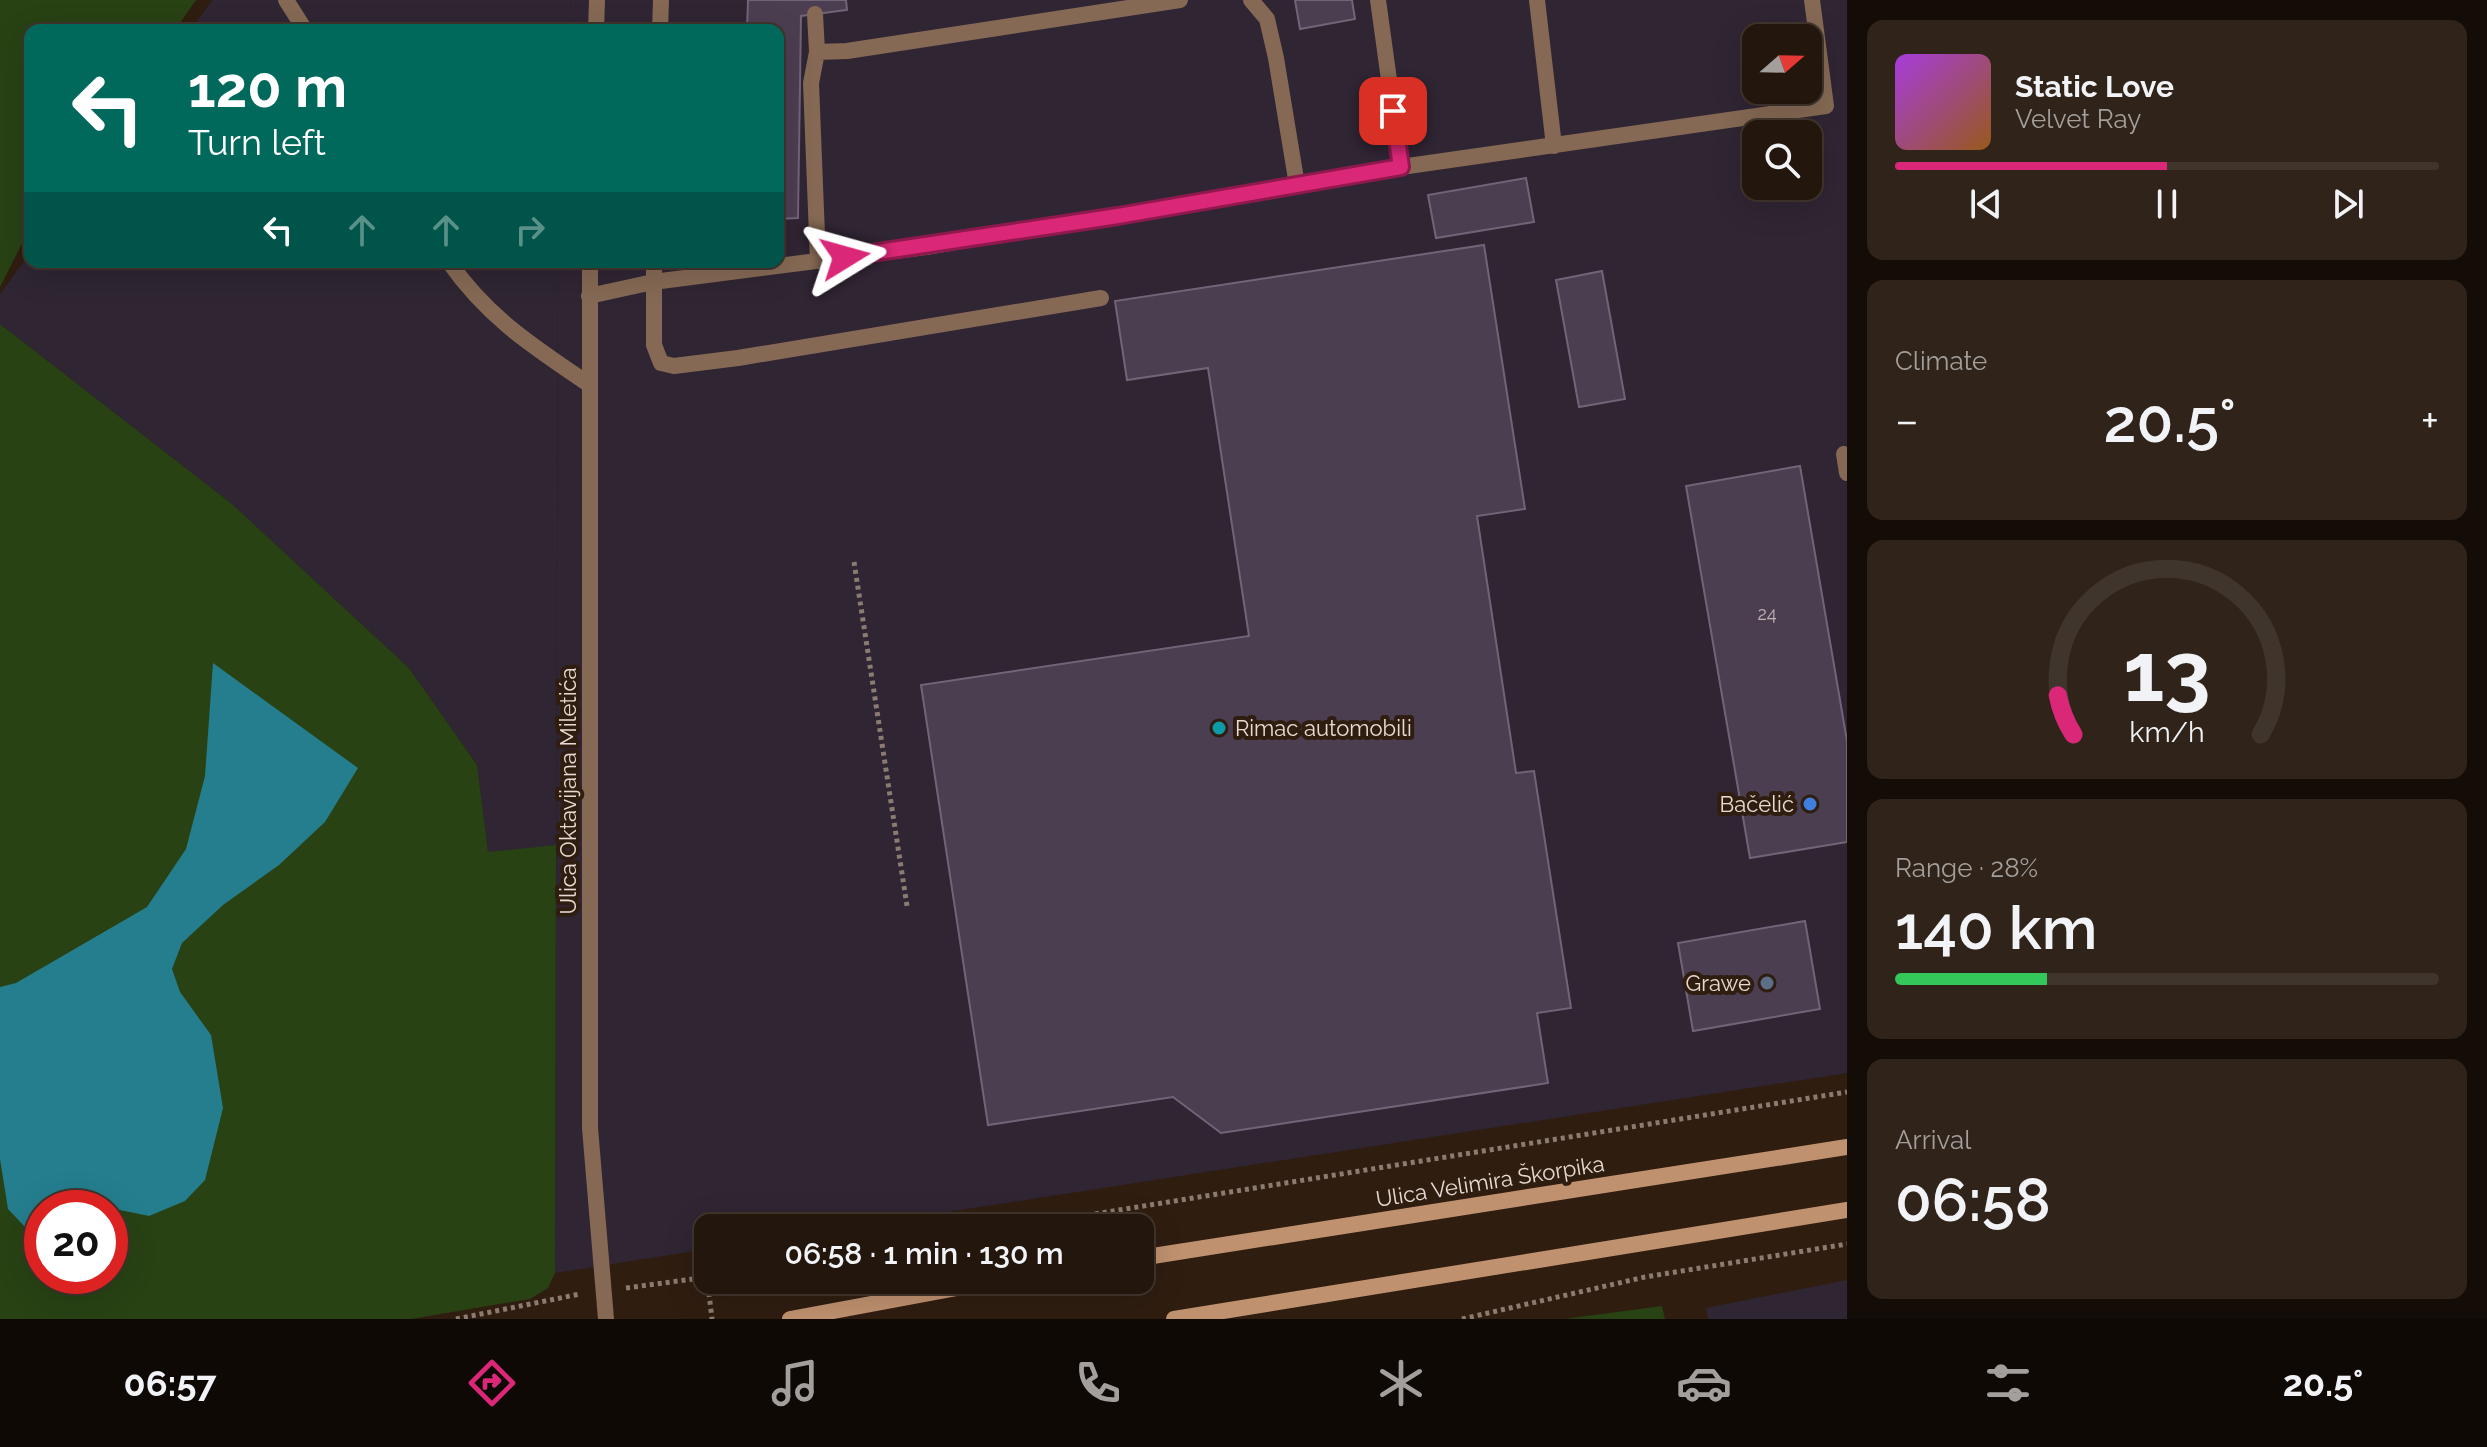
<!DOCTYPE html>
<html lang="en">
<head>
<meta charset="utf-8">
<style>
	body { margin:0; font-family:Raleway,sans-serif; background:#2f231a; color:#f1f3f6; height:100vh; display:flex; flex-direction:column; font-size:30px; white-space:nowrap }
	* { box-sizing:border-box; margin:0 }
	p { font-size:26px; color:#a39f9d }
	.icon { flex:none; width:44px; height:44px; fill:none; stroke:currentColor; stroke-width:2; stroke-linecap:round; stroke-linejoin:round }
	.map { position:relative; flex:1; overflow:hidden }
	.panel { display:flex; flex-direction:column; gap:20px; padding:20px; background:#130c07; width:640px }
	.panel>* { flex:none }
	.banner { position:absolute; left:24px; top:24px; width:760px; height:244px; border-radius:16px; box-shadow:0 8px 32px #0002,0 0 0 2px #40352d; background:#00695c; color:#fff; overflow:hidden }
	.needle { width:52px; rotate:70deg }
	.buttons { position:absolute; left:1742px; top:24px; display:grid; gap:16px }
	.buttons a { display:grid; place-items:center; width:80px; height:80px; border-radius:16px; background:#23160c; box-shadow:0 8px 32px #0002,0 0 0 2px #40352d; font-size:40px }
	.speed { position:absolute; left:24px; top:1190px; display:flex; gap:16px; font-size:40px; font-weight:700; text-align:center }
	.speed>* { display:grid; place-content:center; width:104px; height:104px; border-radius:50%; background:#23160c; box-shadow:0 8px 32px #0002,0 0 0 2px #40352d; line-height:1 }
	.speed .limit { border:12px solid #d22; background:#fff; color:#111 }
	.pin { position:absolute; display:grid; place-items:center; width:68px; height:68px; color:#fff; margin:-34px; border-radius:16px; box-shadow:0 4px 12px #0006 }
	.me { position:absolute; width:88px; margin:-44px; rotate:82deg; stroke-linejoin:round; filter:drop-shadow(0 0 6px #0008) }
	.turn { display:flex; align-items:center; gap:28px; height:168px; padding:0 32px; font-size:36px }
	.turn .icon { width:104px; height:104px; stroke-width:2.5 }
	.turn b { display:block; font-size:56px; line-height:68px }
	.lanes { display:flex; align-items:center; height:76px; padding:0 32px; background:#0003; justify-content:center; gap:40px; direction:ltr }
	.lanes .off { opacity:.35 }
	.big { font-size:60px; font-weight:600; line-height:1.1 }
	.panel .tile { flex:1; display:flex; flex-direction:column; justify-content:center; gap:12px; min-width:0; padding:0 28px; border-radius:16px; background:#2f231a }
	.panel .dial { align-items:center; gap:0 }
	.dial svg { height:208px; overflow:visible; fill:none; stroke:#40352d; stroke-width:7; stroke-linecap:round; text-anchor:middle }
	.dial text { fill:#f1f3f6; stroke:none }
	.song { display:flex; align-items:center; gap:24px }
	.cover { width:96px; height:96px; border-radius:12px; background:linear-gradient(135deg,hsl(280 70% 55%),hsl(30 70% 35%)) }
	.played { height:8px; border-radius:4px; background:linear-gradient(90deg,#db2777 50%,#40352d 50%) }
	.keys { display:flex; justify-content:space-around; direction:ltr }
	.heat { display:flex; justify-content:space-between; align-items:center; font-size:44px; direction:ltr }
	.charge { height:12px; border-radius:6px; background:linear-gradient(90deg,#34c759 28%,#40352d 0) }
	.trip { position:absolute; left:694px; top:1214px; width:460px; height:80px; border-radius:16px; background:#23160c; box-shadow:0 8px 32px #0002,0 0 0 2px #40352d; font-weight:600; line-height:80px; text-align:center }
	.dock { display:flex; height:128px; justify-content:space-around; align-items:center; background:#0e0905; color:#a39f9d }
	.dock .icon { width:56px; height:56px }
	.dock .active { color:#db2777 }
	.dock b { font-size:36px; color:#f1f3f6 }
	main { display:flex; flex:1; min-height:0 }
	.map>svg:first-child { display:block }
	.commercial { fill:#302533; fill-rule:evenodd }
	.industrial { fill:#2f2533 }
	.green { fill:#284214; fill-rule:evenodd }
	.water { fill:#247e8e }
	.building { fill:#4b3e51; stroke:#726478; stroke-width:2 }
	.lines { fill:none; stroke-linecap:round; stroke-linejoin:round }
	.path { stroke:#8b7b71; stroke-width:5; stroke-dasharray:4 4; stroke-linecap:butt }
	.service { stroke:#856954; stroke-width:16 }
	.minor { stroke:#856954; stroke-width:16 }
	.secondary { stroke:#bf916f; stroke-width:16 }
	.route-casing { stroke:#8e194d; stroke-width:20 }
	.route { stroke:#db2777; stroke-width:14 }
	.culture-dot { fill:#0f9aa8; stroke:#2f1d10; stroke-width:3 }
	.shop-dot { fill:#3f7fe0; stroke:#2f1d10; stroke-width:3 }
	.service-dot { fill:#5c6f8a; stroke:#2f1d10; stroke-width:3 }
	.labels { text-anchor:middle; dominant-baseline:central; stroke-width:8; stroke-linejoin:round; paint-order:stroke }
	.number-label { font-size:18px; fill:#c0b3b2 }
	.poi-label { font-size:22px; fill:#e7dad2; stroke:#2f1d10; text-anchor:end }
	.street-label { font-size:22px; fill:#e7dad2; stroke:#2f1d10 }
</style>
</head>
<body>
<main>
<div class="map">
<svg width="1847" height="1319" viewBox="0 0 1847 1319">
	<rect width="100%" height="100%" fill="#2f1d10"/>
	<!-- commercial -->
	<path class="commercial" d="M571,0h1276v1073l-1003,155h-136v21l-153,24 3,-1011h220v-232h-209zM1756,38h52v52h-52zM1756,134h52v52h-52z
		M1847,1280v39h-139l-2,-11z"/>
	<!-- industrial -->
	<path class="industrial" d="M212,0h359l-2,30h-378z
		M30,253v9h528l-2,583 -68,8 -11,-88 -68,-97 -177,-164 -232,-180v-30z"/>
	<!-- green -->
	<path class="green" d="M0,0h196l-21,30h-145v198l-30,59z
		M0,324l232,180 177,164 68,97 11,87 68,-7 -1,428 -7,15 -18,11 -119,20h-411zM42,1208h68v68h-68z
		M1662,1306l3,13h-101z"/>
	<!-- water -->
	<path class="water" d="M213,663l145,105 -33,54 -46,43 -56,40 -41,38 -10,26 8,23 31,43 12,73 -18,72 -20,21 -36,15 -39,-8h-68v17l-17,2 -17,-18 -8,-50v-172l16,-4 131,-76 39,-58 19,-73z"/>
	<!-- building -->
	<path class="building" d="M748,0h98l1,10 -46,6 -3,202 -20,1v-189h-31z
		M1295,0h57l3,19 -55,10z
		M1526,178l8,44 -98,16 -8,-43z
		M1484,245l41,264 -48,7 39,257 18,-2 37,237 -34,5 11,70 -327,50 -48,-36 -185,28 -67,-440 328,-49 -41,-268 -81,12 -12,-79z
		M1602,271l23,128 -46,8 -23,-127z
		M1800,466l47,275v101l-97,16 -64,-372z
		M1805,921l15,88 -127,22 -15,-88z"/>
	<g class="lines">
		<!-- path -->
		<path class="path" d="M854,562l53,344
			M1008,1228l839,-136
			M707,1277l5,42
			M626,1288l82,-11
			M456,1319l124,-25
			M1462,1319l183,-42 202,-33"/>
		<!-- service -->
		<path class="service" d="M286,0l19,30
			M1251,0l16,19 9,39 21,127
			M1378,0l23,167
			M1537,0l17,146
			M815,14l2,38 -6,31 7,178
			M660,30l1,-30
			M817,52l30,-1 333,-51
			M449,262c40,57 85,85 141,123
			M654,262v83l7,18 13,3 64,-8 363,-60
			M589,296l64,-14 273,-35 475,-80 425,-61 -14,-106
			M1844,454l3,19"/>
		<!-- minor -->
		<path class="minor" d="M596,30l1,-30
			M590,262v866l16,191"/>
		<!-- secondary -->
		<path class="secondary" d="M1140,1258l707,-111
			M790,1319l210,-39
			M1174,1319l673,-109"/>
	</g>
	<g class="lines">
		<!-- route casing -->
		<g class="route-casing">
			<path id="route" d="M845,257l273,-41 283,-49 -8,-56"/>
		</g>
		<!-- route -->
		<use href="#route" class="route"/>
	</g>
	<!-- markers -->
	<circle class="culture-dot" cx="1219" cy="728" r="8"/>
	<circle class="shop-dot" cx="1810" cy="804" r="8"/>
	<circle class="service-dot" cx="1767" cy="983" r="8"/>
	<g class="labels">
		<!-- number labels -->
		<g class="number-label">
			<text x="1767" y="613">24</text>
		</g>
		<!-- poi labels -->
		<g class="poi-label">
			<text x="1235" y="728" text-anchor="start">Rimac automobili</text>
			<text x="1794" y="804">Bačelić</text>
			<text x="1751" y="983">Grawe</text>
		</g>
		<!-- street labels -->
		<g class="street-label">
			<text transform="translate(568 791) rotate(-90)">Ulica Oktavijana Miletića</text>
			<text transform="translate(1490 1181) rotate(-9)">Ulica Velimira Škorpika</text>
		</g>
	</g>
</svg>
<div class="buttons">
<a><svg class="needle" viewBox="-14 -14 28 28"><path d="M0-13l5 13h-10z" fill="#e53935"/><path d="M0 13l5-13h-10z" fill="#a39f9d"/></svg></a>
<a><svg class="icon" aria-label="search" viewBox="0 0 24 24"><circle cx="10" cy="10" r="6"/><path d="M15 15l6 6"/></svg></a>
</div>
<div class="speed"><div class="limit">20</div></div>
<div class="pin" style="left:1393px;top:111px;background:#d93025"><svg class="icon" aria-label="arrive" viewBox="0 0 24 24"><path d="M6 21V4h12l-3 4 3 4H6"/></svg></div>
<svg class="me" style="left:845px;top:257px" viewBox="-20 -20 40 40"><path d="M0-17L14 15 0 8-14 15z" fill="#db2777" stroke="#fff" stroke-width="4"/></svg>
<div class="trip">06:58 · 1 min · 130 m</div>
<div class="banner">
<div class="turn"><svg class="icon" aria-label="left" viewBox="0 0 24 24"><path d="M17 20v-9H6M10 6l-5 5 5 5"/></svg><div><b>120 m</b>Turn left</div></div>
<div class="lanes"><svg class="icon" aria-label="left" viewBox="0 0 24 24"><path d="M17 20v-9H6M10 6l-5 5 5 5"/></svg><svg class="icon off" aria-label="ahead" viewBox="0 0 24 24"><path d="M12 20V5M6 11l6-6 6 6"/></svg><svg class="icon off" aria-label="ahead" viewBox="0 0 24 24"><path d="M12 20V5M6 11l6-6 6 6"/></svg><svg class="icon off" aria-label="right" viewBox="0 0 24 24"><path d="M7 20v-9h11M14 6l5 5-5 5"/></svg></div>
</div>
</div>
<section class="panel">
<div class="tile">
<div class="song"><i class="cover"></i><div><b>Static Love</b><p>Velvet Ray</p></div></div>
<div class="played"></div>
<div class="keys"><svg class="icon" aria-label="previous" viewBox="0 0 24 24"><path d="M18 5L8 12l10 7zM5 5v14"/></svg><svg class="icon" aria-label="pause" viewBox="0 0 24 24"><path d="M8 5v14M16 5v14"/></svg><svg class="icon" aria-label="next" viewBox="0 0 24 24"><path d="M6 5l10 7-10 7zM19 5v14"/></svg></div>
</div>
<div class="tile"><p>Climate</p>
<div class="heat"><a>−</a><b class="big">20.5°</b><a>+</a></div>
</div>
<div class="tile dial"><svg viewBox="0 0 100 80">
<path d="M14 69A42 42 0 1 1 86 69"/>
<path d="M14 69A42 42 0 0 1 8 54" stroke="#db2777"/>
<text x="50" y="56" font-size="32" font-weight="700">13</text>
<text x="50" y="72" font-size="11">km/h</text>
</svg></div>
<div class="tile"><p>Range · 28%</p><b class="big">140 km</b><div class="charge"></div></div>
<div class="tile"><p>Arrival</p><b class="big">06:58</b></div>
</section>
</main>
<nav class="dock">
<b>06:57</b>
<svg class="icon active" aria-label="directions" viewBox="0 0 24 24"><path d="M12 3l9 9-9 9-9-9zM9 14v-3h6M13 9l2 2-2 2"/></svg>
<svg class="icon" aria-label="music" viewBox="0 0 24 24"><path d="M9 18V5l10-2v13"/><circle cx="6" cy="18" r="3"/><circle cx="16" cy="16" r="3"/></svg>
<svg class="icon" aria-label="phone" viewBox="0 0 24 24"><path d="M5 4h4l2 5-3 2q2 4 5 5l2-3 5 2v4C11 20 4 13 5 4z"/></svg>
<svg class="icon" aria-label="climate" viewBox="0 0 24 24"><path d="M12 3v18M4 7l16 10M4 17L20 7"/></svg>
<svg class="icon" aria-label="car" viewBox="0 0 24 24"><path d="M5 17H2v-5l4-1 3-4h7l3 4 3 1v5h-3M9 17h6M6 11h13"/><circle cx="7" cy="17" r="2"/><circle cx="17" cy="17" r="2"/></svg>
<svg class="icon" aria-label="filters" viewBox="0 0 24 24"><path d="M4 7h16M4 17h16"/><circle cx="9" cy="7" r="2"/><circle cx="15" cy="17" r="2"/></svg>
<b>20.5°</b>
</nav>
</body>
</html>
